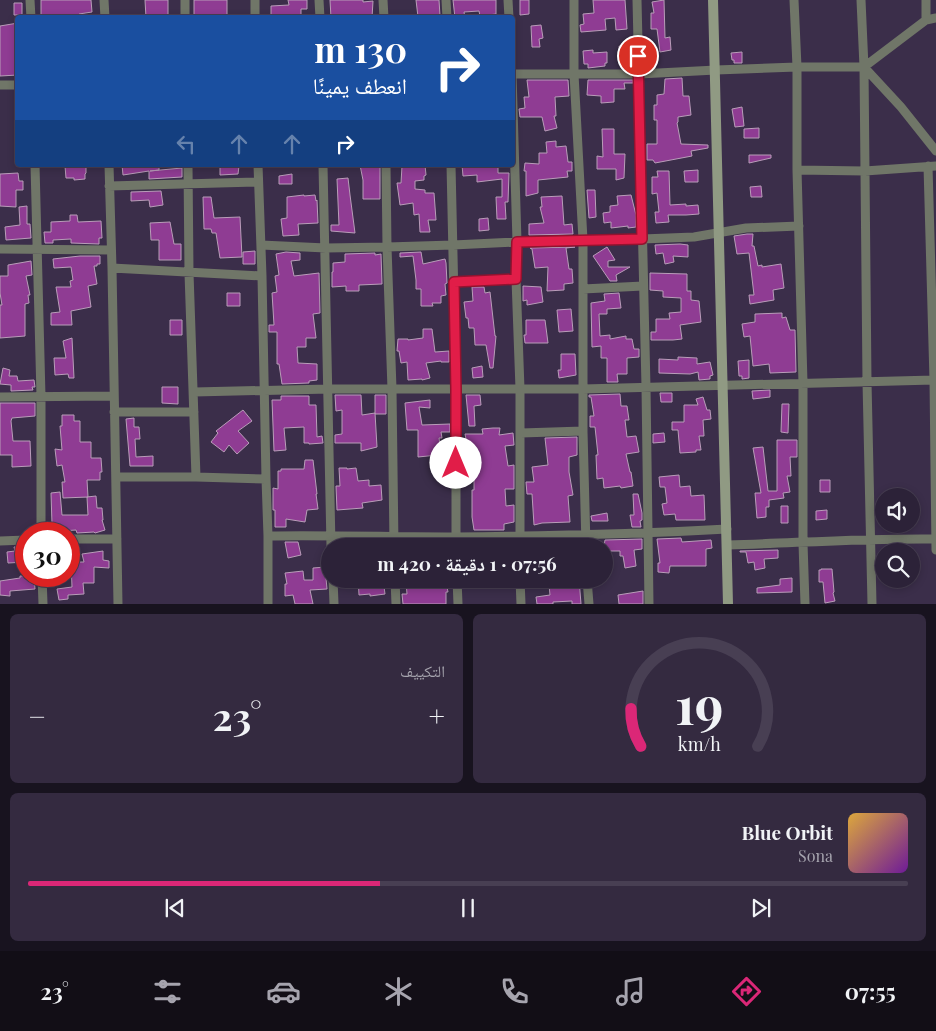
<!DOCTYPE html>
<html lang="ar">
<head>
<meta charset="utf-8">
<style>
	body { margin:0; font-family:"Playfair Display","Noto Naskh Arabic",serif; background:#342a40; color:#f1f3f6; direction:rtl; height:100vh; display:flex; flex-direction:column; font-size:19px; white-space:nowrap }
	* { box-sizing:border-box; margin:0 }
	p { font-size:16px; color:#a6a4ae }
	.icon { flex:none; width:28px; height:28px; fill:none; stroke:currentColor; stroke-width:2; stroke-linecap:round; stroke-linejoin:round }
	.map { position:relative; height:604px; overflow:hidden; direction:ltr }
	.details { display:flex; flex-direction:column; gap:10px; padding:10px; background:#18131f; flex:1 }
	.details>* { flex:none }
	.hud { position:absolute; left:15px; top:15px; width:500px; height:152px; border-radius:5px; box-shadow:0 2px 8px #0003,0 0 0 1px #483f53; direction:rtl; background:#1a4fa0; color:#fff; overflow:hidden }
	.buttons { position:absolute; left:875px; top:488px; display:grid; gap:10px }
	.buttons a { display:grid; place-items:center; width:45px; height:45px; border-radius:50%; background:#2c2238; box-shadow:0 2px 8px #0003,0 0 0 1px #483f53; font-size:25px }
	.speed { position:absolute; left:15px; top:522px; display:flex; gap:10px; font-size:25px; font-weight:700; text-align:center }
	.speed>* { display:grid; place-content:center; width:65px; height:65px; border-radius:50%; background:#2c2238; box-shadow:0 2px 8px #0003,0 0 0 1px #483f53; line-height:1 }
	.speed .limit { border:8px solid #d22; background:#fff; color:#111 }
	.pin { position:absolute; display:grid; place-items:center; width:42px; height:42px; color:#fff; margin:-21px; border:2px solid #fff; border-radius:50%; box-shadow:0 1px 5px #0007 }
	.me { position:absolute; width:55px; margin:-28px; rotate:0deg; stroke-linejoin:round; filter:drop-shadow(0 0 4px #0008) }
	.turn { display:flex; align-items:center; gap:18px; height:105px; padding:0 25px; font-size:22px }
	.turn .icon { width:65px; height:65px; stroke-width:2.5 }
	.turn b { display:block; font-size:35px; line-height:42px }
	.lanes { display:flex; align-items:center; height:48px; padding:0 25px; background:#0003; justify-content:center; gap:25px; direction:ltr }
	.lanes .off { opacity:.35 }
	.big { font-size:38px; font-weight:700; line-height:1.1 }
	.details .widget { flex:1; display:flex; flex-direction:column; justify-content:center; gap:8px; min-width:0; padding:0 18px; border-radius:8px; background:#342a40 }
	.details .dial { align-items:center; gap:0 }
	.dial svg { height:130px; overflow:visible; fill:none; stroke:#483f53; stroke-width:7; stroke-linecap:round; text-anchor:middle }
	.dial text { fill:#f1f3f6; stroke:none }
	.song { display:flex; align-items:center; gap:15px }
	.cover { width:60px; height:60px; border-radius:8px; background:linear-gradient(135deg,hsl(40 70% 55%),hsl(280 70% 35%)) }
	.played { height:5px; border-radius:2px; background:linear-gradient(90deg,#db2777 40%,#483f53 40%) }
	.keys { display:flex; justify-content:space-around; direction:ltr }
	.heat { display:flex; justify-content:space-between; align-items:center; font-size:28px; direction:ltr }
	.details .tiles { flex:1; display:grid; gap:10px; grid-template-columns:1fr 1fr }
	.widget:last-child { grid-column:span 2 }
	.trip { position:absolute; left:321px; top:538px; width:292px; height:50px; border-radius:25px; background:#2c2238; box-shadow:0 2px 8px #0003,0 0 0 1px #483f53; font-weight:700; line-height:50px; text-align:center; direction:rtl }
	.tabs { display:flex; height:80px; justify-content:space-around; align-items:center; background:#120e16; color:#a6a4ae }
	.tabs .icon { width:35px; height:35px }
	.tabs .selected { color:#db2777 }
	.tabs b { font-size:22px; color:#f1f3f6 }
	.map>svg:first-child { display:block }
	.building { fill:#8f3c93; stroke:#b99db9 }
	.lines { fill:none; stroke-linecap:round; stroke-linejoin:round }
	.street { stroke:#707668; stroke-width:9 }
	.secondary { stroke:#909a83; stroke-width:10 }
	.route-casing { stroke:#92132f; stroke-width:12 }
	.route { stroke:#e11d48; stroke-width:9 }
</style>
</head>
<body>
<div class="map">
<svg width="936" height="604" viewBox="0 0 936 604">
	<rect width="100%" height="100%" fill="#3b2e4a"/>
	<!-- building -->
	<path class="building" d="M41,0h50l1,12 -13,2v4h-19l-1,-3h-18z
		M145,0h23v18h-22z
		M194,0h33v18h-33z
		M288,0h19v9h-6v9h-30v-12l18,-1z
		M330,0h33v2l10,-1 -1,17h-41z
		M416,0h23l1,16 -10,1v-2l-12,2z
		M453,0h43v14l-16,2 -1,-5 -15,1 1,6h-10z
		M520,0h9v14l-9,1z
		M593,0h32l2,29 -11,1 -1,-12 -10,1 1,11 -25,2 -1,-7 4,-1 -1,-10 11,-1z
		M664,0l1,38 5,-1 1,13 -11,2 -3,-23h-6v-16h3l-2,-11z
		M14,3h8v12h-8z
		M18,23v52l-18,1v-50z
		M541,25l2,13 -4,1 1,8h-8l-1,-21z
		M619,46h11v9h-10z
		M593,50v3l14,-1v11h-2v3l-17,2v-4h-4l-1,-13z
		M742,52v11h-8v-3h-2l-1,-7z
		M682,78l1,18h6l2,19 -13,2v5l-1,1 4,21 27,1v3l-17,3 1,5 -37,7 -2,-3h-6v-16h10v-24h-3v-15h3v-10l7,-1 1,-15z
		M527,80h41l1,16 -14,1 1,19h-2l3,12 -12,3 -3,-14h-22l-1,-8 6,-1 -1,-11h5z
		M588,80h45v3h-9l1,6h-11v13l-13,1v-7l-14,-1z
		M742,107l2,19 -9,1 -3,-18z
		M759,128v10h-15v-9z
		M602,129h12v25h11l-1,24 -8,2v-11h-19v-13l6,1z
		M556,141v6l10,-1 2,16h4v9h-5l1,6 -30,3v13l-12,3v-25h-2l1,-8 14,1v-11h8l-1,-11z
		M749,155h22v3l-22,5z
		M86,165v8l-1,1v5l-11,1v-2h-8l-1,-12z
		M122,165h37v5l-9,1 32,-3v9l-33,2v-8l-26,4z
		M220,165l19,1 -1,8 -18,1z
		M360,165h20v34h-17v-19z
		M425,165l1,10 -2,1v4l-9,1v8l10,1v3h9l2,27h-8l2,12h-10l-1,-18 -5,1 -1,-12 -13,2 -3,-22h4l1,-17z
		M462,165h36v8h11l-1,29h-3l1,17h-9l-1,-22h6v-18l-25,3v-7l-14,1z
		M698,170v12h-13l-1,-11z
		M657,171h12l1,34 16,-1v2l12,-1 1,9 -13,1h-18l1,7 -13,1 -1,-11h4l-2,-19 -5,1v-17h6z
		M18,173l1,8h4v9h-7v17l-16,-1v-32z
		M292,174v10h-13v-8z
		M348,178l2,17 5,38 -24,-2v-6h8l-2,-46z
		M761,186l1,11h-11l-1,-10z
		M587,190h8l1,27 -7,1z
		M161,191l2,14 -13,2 -1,-7 -18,1v-9z
		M304,195v1l11,-1 1,6 1,-1 1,23 -20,1 1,11 -16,1 -2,-17 6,-1v-21z
		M631,195l5,20v12l-8,1v-2l-17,2v-6l-7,1 -1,-10 7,-1v-6l8,-1 -1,-9z
		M562,196l2,29 8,-1 1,10 -44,1v-11l15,-1 -4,-16h2l-1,-10z
		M203,197h8l3,21 26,-1 2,40 -22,1 -4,-25h-4l-1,-4h-7z
		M27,206v18h3l1,14 -25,2 -1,-13 15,-2 -1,-18z
		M70,215h7l1,7 23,-1 1,17h-3v6l-28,-1v-4l-18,1v3h-8l-1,-11h7v-10l19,-1z
		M488,218l1,12 -10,1v-12z
		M170,222l4,22h7v16h-22v-20h-8l-1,-17z
		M747,234h6l-1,12h2l4,20 4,-1v2l19,-3 3,24 -11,2 1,10 -24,4 -1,-9h5l-5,-42 -12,1 -3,-18z
		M680,244l8,1v12l-15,-1 1,6 -9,2 -2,-11 -7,1 -1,-9z
		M575,247l-9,1 3,21h3l1,14 -9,1v6l-17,1 1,-24 -13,1 -3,-19 -2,-1z
		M607,247l8,13 -7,1v6h22l-14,8 1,6h-7l-17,-25z
		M255,251v13h-12v-12z
		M286,252l14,1v7l-9,1 3,15 25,-3 1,40 -7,1 3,24h-10v9h-9l1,16 19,1v16l-8,1v2l-27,1 -3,-20h-2v-32h-8v-7h5l-2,-32 5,-1 -2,-16 4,-1 -3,-21z
		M421,252l2,12 22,-5 1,4 1,20 -2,1 1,11 -5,1v7h-9l1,3h-12v-17h-5v-9l-3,-24 -13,1v-4z
		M375,253v2l6,-1 1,30 -23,1v6h-13v-5l-14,1v-15h1v-9l12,-1v-8z
		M80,256h20v8h-3v2h-3l3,18 -9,2 3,21 -20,4 1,14h-21v-12l9,-1 -4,-25h15l-1,-6 3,-1 -2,-13 -17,1 -1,-9z
		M31,261l1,14 -6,1 4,19h-2l1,8 -4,1v32l-25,2v-33h2l-2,-12v-17h8v-11z
		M650,273l37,1v17h4v9l8,1 2,21 -21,3 2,14 -9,1h-22v-8h5v-13h14l-1,-6 12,-1v-14l-18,-1v-6l-13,-1z
		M523,286l18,1 2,15 -16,3v-5l-4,1z
		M472,287h12l1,6 5,-1 5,44h1l-3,32h-3l-4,-23h-11l-1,-17h-5l-1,-10h-2l-2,-16 9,-1z
		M227,293h13v13h-13z
		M619,293l2,15 -14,1v5h-8l1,22 10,-1v4l16,-3v3h6l2,10h5v8l-12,1v16h-10l1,8h-11v-24h-6v-12l-9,1 -1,-44 14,-2 -1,-7z
		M571,309l2,22 -14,1 -2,-22z
		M782,313v5l4,-1 4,13h5l1,42 -26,1 -1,-9 -16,2 -3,-30 -6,1 -2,-13 13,-2v-8z
		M170,320h12v15h-12z
		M526,320h19l3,23h-23l-1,-8h2z
		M423,329h9l3,23 14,-1v11h-8v-1l-15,2 4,15 -8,2v-1l-14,1 -1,-18 -6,1 -2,-12h-2l1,-12h10v1l15,-2z
		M72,338l2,40h-5l-1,-4 -13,1 -1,-17h12l-3,-17z
		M561,354h14l1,21 -17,3 -1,-8h3z
		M678,357l19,1v6l13,-2 3,13 -3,1v3l-11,1 -1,-8 -8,2 -31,-1v-14l19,1z
		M749,360v18l-7,1v-3h-3l-1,-15z
		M482,366l1,11 -10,1 -1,-10z
		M3,368l7,2 -1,6h8l1,5 16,-1 1,7h-3l1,3 -22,1v-6l-11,-1z
		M162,387h16v17l-16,-1z
		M770,390v7l-17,2 -1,-8z
		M660,393h12v9h-11z
		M620,394l1,12h6l2,14h-4l2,17 9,-1 3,16 -13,2 4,18h1l2,14 -12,2 -1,-2 -16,2 -1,-10 -6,1 -1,-24h2l-3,-28h-5v-11h4l-3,-19h-2v-2z
		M335,395h26l1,20 13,-2 2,34 -16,4v-8h-26v-8l7,-1v-24l-6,1z
		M375,395h11v19h-11z
		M466,395h14l1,10 -7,1 1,20h-6z
		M281,396h28v9h7l1,32 5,-1 1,7 -14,1v-1h-5v-16l-20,1 2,22 -12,1 -2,-51h9z
		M703,397l4,13h3l1,9 -8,1 1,16h-5l2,14h-5v2l-16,1 -2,-23h-6v-8h12v-17h14l-2,-6z
		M430,400v8l-11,-1 3,18 28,-1v8h-9l1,6h-3l1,7h-2v10l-20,2v-27h-11l-2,-27z
		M0,403h35v13l-23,2 -1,3 2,20h17l1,25 -19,1v-12h-12z
		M782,404h7l-1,29 -7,-1z
		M243,410l9,11 -14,10 11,12 -12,11 -8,-9 -5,7 -13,-10 7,-9 -2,-2z
		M62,415h12v6h6v21h11v16h10l1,14h-2v8h-13l1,17 -25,1 -1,-16h3l-3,-17 -5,1 -2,-17 7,1 -2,-24h2z
		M134,418v9h5l1,12h-5l1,18 17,-1v10h-23l-4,-47z
		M493,428h7l-1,7 14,-2 1,12 -9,1 3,20 6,-1v24h-9l1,17 8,-1v17l-10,2v6h-30l-2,-13v-27h2v-26h-3l-6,-30h18l-1,-5z
		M664,433l1,9 -12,1v-9z
		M577,437v18l-8,2v15l4,23 -5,1 2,26 -28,1 -8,2 -2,-31h-5l-1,-12h8l-2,-15 16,-2 -3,-27z
		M777,440h20v17h-7l1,19h-4l3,16 -7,1 1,5 -15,2v7h-3v10l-9,1 -2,-25h6l-8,-45 10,-1 5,44h9z
		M305,460h8l4,34h-1l2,15 -11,1 -2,12 -19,-3v8h-11v-17h-2v-22l5,1v-18h3v-2h23z
		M339,468h8v1l9,-1 2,13 11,-1v6l12,-1 1,15 -20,3 1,5 -26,2 -1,-24h4z
		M679,475l1,12 10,-1 1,10 13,-1 1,25h-29l-1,-6 -11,1 -2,-11 5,-1 -2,-16h-5l-1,-10z
		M820,480h10v12h-10z
		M60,492l2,23h26l-1,-18 9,-1 1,12h5l1,12h-1l3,10 -10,3 -1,-1 -17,1 -1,-3 -29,2v-8h5l-1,-31z
		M633,494h5l4,19v7l-2,1 1,6h-9l-2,-12h4z
		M781,506h7v17h-7z
		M827,510v9l-11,1v-9z
		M607,513l1,8h-16l-1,-5z
		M681,538l1,4 29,-2 1,8 -6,1v17h-36l-1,7 -11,-1v-9h2l-3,-24z
		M642,539v10l-8,1 2,16 -11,2 -2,-12h-3v-5h-15v-5h-1l1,-6z
		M285,542h13l3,13 -13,3z
		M14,547h12v15l-18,1 -1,-11 8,-1z
		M778,550v8l-14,1 1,9 -10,2 -1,-8 -6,1 -2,-11h-6v-1z
		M103,551v9l6,1v7l-15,-1v16h-11l1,11 -16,1v4l-9,1 -2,-11 15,-2 -1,-25h13l-2,-8z
		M325,567l2,22 -17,1 3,14h-18l-2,-9 -8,1v-12h2l-2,-11 18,-2 1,9h9v-12z
		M821,569h11l2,23 -1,1 2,8 -10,2 -2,-21h-4v-12h2z
		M20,576h14l1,13 -25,2v5l-10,-1v-14l20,-3z
		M792,578v14l-35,1v-5l23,-3v-6z
		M358,579h25l2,15 -15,2v-2l-11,1z
		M421,579h12v4l13,-1 2,10h-2v12h-43l-1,-10h5l-1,-12 15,-1z
		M555,579h24l2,25h-9v-3l-19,1v2h-16l-1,-7 14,-2 -1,-10 7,-1z
		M643,591v13h-24l-1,-9z"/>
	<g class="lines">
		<!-- street -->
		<path class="street" d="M30,0l1,18
			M104,0l1,18
			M185,0v18
			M255,0v18
			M319,0l1,18
			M383,0l1,18
			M446,0l1,18
			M508,0l1,18
			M574,0v74l9,166v191l3,115
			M637,0l9,387 3,217
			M794,0l3,67v103l6,213v160l2,61
			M861,0l3,67 3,315 5,222
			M926,20v-20
			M864,67l37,40 35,44
			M512,74l5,168 -1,37 4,110v157
			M512,74h127l77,-4 81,-3h67l62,-47 10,-2
			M0,85h18
			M35,165l6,231v138
			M109,165l3,103 6,336
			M188,165l1,108 7,204
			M258,165l4,111 4,203 2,57v68
			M323,165l8,381
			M386,165l1,82 5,142 2,157
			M451,165l5,224v157
			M928,166l6,214 2,170
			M797,170l68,1 71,-5
			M109,186l149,-4
			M261,245l65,3 61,-1 66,-2 64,-3 125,-3 52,-2 52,-9 53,-2
			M0,249l111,1
			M112,268l150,8
			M454,282l62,-3
			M583,289l60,-3
			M194,392l135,-3h254l351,-9
			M0,397l114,-1
			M114,412h80
			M521,433l62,-2
			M116,477h80l70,2
			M268,536c62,-1 124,1 186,1 91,-1 182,-3 273,-8
			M69,539h48
			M0,541l26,-1
			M728,545c69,-2 138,-7 208,-6
			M42,576l1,28
			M333,579l1,25
			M395,579l1,25
			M457,579l1,25
			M520,579l1,25
			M587,579l2,25"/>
		<!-- secondary -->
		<path class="secondary" d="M713,0l15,604"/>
	</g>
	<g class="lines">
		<!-- route casing -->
		<g class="route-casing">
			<path id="route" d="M456,463v-73l-2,-108 62,-3 1,-37 125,-3 -4,-183"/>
		</g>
		<!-- route -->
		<use href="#route" class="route"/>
	</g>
</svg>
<div class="buttons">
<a><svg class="icon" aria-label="sound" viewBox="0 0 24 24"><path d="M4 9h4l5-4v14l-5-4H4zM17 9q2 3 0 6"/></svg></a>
<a><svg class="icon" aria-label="search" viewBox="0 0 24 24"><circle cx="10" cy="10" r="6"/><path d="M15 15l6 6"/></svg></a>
</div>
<div class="speed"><div class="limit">30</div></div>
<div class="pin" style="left:638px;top:56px;background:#d93025"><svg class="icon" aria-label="arrive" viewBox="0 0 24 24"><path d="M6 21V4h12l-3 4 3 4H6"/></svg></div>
<svg class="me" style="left:456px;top:463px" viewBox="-20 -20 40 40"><circle r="19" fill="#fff"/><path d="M0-13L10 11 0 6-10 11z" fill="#e11d48"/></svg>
<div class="trip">07:56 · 1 دقيقة · 420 m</div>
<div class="hud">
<div class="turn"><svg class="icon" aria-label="right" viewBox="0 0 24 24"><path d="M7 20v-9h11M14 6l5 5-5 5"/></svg><div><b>130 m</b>انعطف يمينًا</div></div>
<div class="lanes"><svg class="icon off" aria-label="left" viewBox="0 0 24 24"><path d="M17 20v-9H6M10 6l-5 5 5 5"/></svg><svg class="icon off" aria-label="ahead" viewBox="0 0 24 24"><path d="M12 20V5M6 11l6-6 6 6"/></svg><svg class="icon off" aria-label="ahead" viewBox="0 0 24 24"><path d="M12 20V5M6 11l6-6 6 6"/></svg><svg class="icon" aria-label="right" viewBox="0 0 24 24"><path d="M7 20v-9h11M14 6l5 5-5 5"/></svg></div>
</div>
</div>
<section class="details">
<div class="tiles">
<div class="widget dial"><svg viewBox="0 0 100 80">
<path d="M14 69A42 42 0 1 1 86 69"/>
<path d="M14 69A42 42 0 0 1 8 46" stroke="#db2777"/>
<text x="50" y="56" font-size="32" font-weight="700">19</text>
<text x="50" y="72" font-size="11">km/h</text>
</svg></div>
<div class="widget"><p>التكييف</p>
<div class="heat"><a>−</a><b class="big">23°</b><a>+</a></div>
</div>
<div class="widget">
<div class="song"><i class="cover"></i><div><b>Blue Orbit</b><p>Sona</p></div></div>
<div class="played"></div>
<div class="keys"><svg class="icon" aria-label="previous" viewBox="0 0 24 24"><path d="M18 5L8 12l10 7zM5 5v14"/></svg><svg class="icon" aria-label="pause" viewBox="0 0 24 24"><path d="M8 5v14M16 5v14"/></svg><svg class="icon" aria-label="next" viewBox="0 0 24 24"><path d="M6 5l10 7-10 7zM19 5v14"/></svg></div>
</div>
</div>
</section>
<nav class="tabs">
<b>07:55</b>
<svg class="icon selected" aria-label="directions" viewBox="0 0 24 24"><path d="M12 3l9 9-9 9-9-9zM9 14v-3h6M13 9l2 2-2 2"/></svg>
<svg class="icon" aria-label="music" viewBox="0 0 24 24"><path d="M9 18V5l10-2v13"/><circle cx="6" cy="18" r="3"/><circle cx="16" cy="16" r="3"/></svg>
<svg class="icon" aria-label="phone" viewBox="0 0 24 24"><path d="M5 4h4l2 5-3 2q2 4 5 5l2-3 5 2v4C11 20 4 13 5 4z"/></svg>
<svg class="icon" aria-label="climate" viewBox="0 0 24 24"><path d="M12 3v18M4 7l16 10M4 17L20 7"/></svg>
<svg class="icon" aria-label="car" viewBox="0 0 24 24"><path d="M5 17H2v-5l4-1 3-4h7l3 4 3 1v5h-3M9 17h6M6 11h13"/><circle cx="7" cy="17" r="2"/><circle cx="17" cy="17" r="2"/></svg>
<svg class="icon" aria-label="filters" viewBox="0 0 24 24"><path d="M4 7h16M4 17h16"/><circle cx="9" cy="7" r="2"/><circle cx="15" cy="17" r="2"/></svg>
<b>23°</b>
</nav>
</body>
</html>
